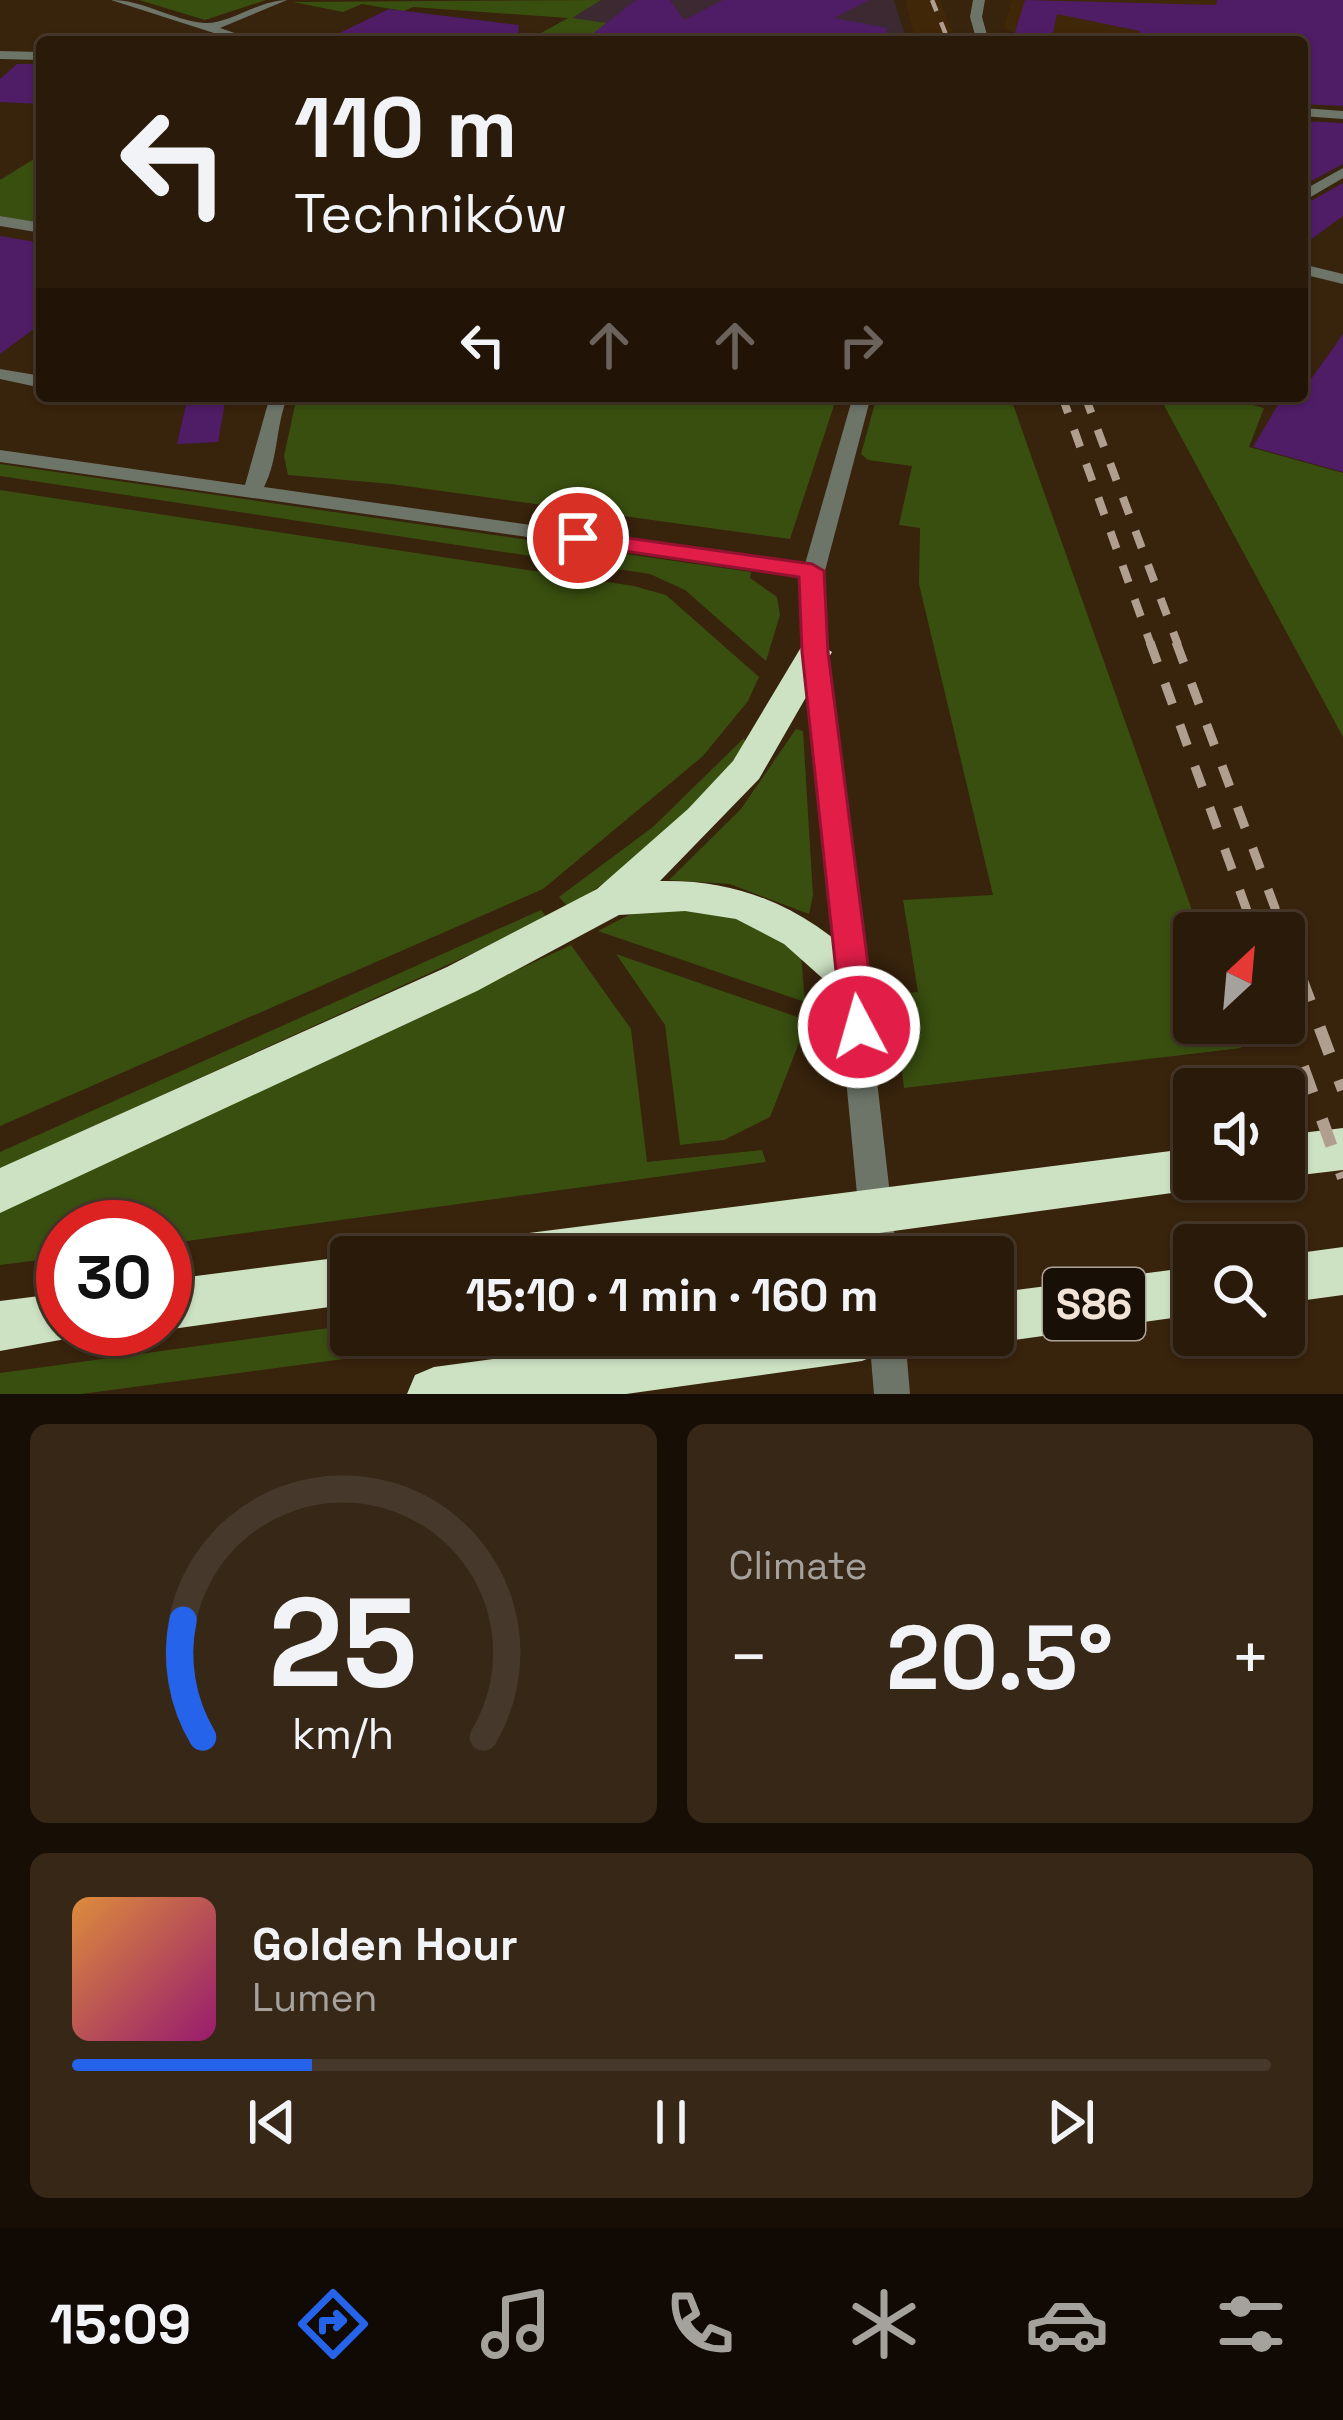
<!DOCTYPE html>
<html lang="en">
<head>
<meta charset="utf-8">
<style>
	body { margin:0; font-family:"Space Grotesk",sans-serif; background:#362717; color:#f1f3f6; height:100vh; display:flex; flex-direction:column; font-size:45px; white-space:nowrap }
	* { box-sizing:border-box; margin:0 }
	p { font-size:39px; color:#a5a19c }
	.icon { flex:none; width:66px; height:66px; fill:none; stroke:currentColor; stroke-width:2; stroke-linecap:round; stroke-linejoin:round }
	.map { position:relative; height:1394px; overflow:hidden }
	.side { display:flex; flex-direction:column; gap:30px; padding:30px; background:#170e05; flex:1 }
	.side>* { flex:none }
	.hud { position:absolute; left:36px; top:36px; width:1272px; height:366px; border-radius:12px; box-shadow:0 3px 9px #0004,0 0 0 3px #46382a; background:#2a1a09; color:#f1f3f6; overflow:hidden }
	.needle { width:78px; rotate:26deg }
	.controls { position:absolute; left:1173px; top:912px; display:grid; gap:24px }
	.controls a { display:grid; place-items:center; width:132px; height:132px; border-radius:12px; background:#2a1a09; box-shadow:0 3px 9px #0004,0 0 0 3px #46382a; font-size:60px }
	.speed { position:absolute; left:36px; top:1200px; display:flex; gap:24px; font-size:60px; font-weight:700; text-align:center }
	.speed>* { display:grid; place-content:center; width:156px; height:156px; border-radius:50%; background:#2a1a09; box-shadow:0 3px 9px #0004,0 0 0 3px #46382a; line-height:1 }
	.speed .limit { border:18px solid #d22; background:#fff; color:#111 }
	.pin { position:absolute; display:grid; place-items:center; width:102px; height:102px; color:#fff; margin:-51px; border:6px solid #fff; border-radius:50%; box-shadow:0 3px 12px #0007 }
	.me { position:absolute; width:132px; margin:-66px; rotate:354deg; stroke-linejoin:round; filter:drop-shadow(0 0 9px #0008) }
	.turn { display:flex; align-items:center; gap:42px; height:252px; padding:0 60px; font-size:54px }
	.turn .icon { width:156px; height:156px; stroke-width:2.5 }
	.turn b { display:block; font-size:84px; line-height:102px }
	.lanes { display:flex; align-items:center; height:114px; padding:0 60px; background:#0003; justify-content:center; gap:60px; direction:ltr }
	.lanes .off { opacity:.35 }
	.big { font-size:90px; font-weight:800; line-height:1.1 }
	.side .card { flex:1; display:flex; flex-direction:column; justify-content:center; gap:18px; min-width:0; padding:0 42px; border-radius:18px; background:#362717 }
	.side .dial { align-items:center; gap:0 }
	.dial svg { height:312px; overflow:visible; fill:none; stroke:#46382a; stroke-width:7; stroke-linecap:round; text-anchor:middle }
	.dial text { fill:#f1f3f6; stroke:none }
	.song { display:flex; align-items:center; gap:36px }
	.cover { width:144px; height:144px; border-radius:18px; background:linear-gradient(135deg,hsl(30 70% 55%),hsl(320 70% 35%)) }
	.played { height:12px; border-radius:6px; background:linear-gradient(90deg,#2563eb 20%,#46382a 20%) }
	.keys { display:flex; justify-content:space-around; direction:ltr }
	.heat { display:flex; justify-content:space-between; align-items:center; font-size:66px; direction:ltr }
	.side .tiles { flex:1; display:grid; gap:30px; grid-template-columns:1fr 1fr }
	.card:last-child { grid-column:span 2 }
	.trip { position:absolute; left:330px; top:1236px; width:684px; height:120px; border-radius:12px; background:#2a1a09; box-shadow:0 3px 9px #0004,0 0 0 3px #46382a; font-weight:800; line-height:120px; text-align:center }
	.dock { display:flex; height:192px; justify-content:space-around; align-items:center; background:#110a04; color:#a5a19c }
	.dock .icon { width:84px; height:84px }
	.dock .active { color:#2563eb }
	.dock b { font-size:54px; color:#f1f3f6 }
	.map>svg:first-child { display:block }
	.built { fill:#402708 }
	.industrial { fill:#3c2931 }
	.green { fill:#394f0f }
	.building { fill:#4f1c66 }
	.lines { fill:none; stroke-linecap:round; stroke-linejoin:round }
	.minor { fill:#6d7569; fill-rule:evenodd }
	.tertiary { fill:#6d7569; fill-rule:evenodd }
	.motorway { fill:#cde2c3; fill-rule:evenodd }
	.rail-far3 { stroke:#b09f8e; stroke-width:4.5; stroke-dasharray:12 12; stroke-linecap:butt }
	.rail-far2 { stroke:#b09f8e; stroke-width:8; stroke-dasharray:18 18; stroke-linecap:butt }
	.rail-far1 { stroke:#b09f8e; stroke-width:9; stroke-dasharray:22 22; stroke-linecap:butt }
	.rail { stroke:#b09f8e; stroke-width:12; stroke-dasharray:28 28; stroke-linecap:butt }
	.route { fill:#e11d48; stroke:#92132f; stroke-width:3 }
	.labels { text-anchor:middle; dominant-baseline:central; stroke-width:12; stroke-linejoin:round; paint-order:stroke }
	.shield { fill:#180f06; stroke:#b0a397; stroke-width:3 }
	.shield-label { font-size:42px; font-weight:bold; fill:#f1e3d5 }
</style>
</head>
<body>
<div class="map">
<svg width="1343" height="1394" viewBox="0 0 1343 1394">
	<rect width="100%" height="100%" fill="#38230c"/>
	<!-- built -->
	<path class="built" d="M905,0h35l16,42h-40z
		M1012,0h277l13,42h-300l-3,-9h16l-11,-5z"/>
	<!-- industrial -->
	<path class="industrial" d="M601,0h293l13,42h-326l8,-6 -20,-18z"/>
	<!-- green -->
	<path class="green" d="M139,0h127l-61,20z
		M601,0l-29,18 56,8 -23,13 -16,-3 -8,6h-56l43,-24 -155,-11 -9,4 -42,-7 -19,8 -50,-10z
		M42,154v70l-42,-8v-36z
		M297,396h540l-47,143 -399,-55 -103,-9 -4,-19z
		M877,396h133l190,537h-6v90h38l9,25 -337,40 -11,-94 25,-2 -15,-92 90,-5 -74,-311 1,-56 -21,-3 13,-59 -44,-6 -7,-6z
		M1159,396h62l43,12 -15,39 94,26v264z
		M0,464l751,108 -1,6 27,19 3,18 -14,46 -81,-71 -35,-16 -650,-98z
		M0,490l634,96 32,9 93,82 -11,24 -45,55 -160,133 -543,237z
		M796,729l7,2 10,164 -4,19 -79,-30 -61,-4 72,-71z
		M744,738l2,6c-48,65 -109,120 -178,163l-9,-10 94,-70z
		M662,907l72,5 67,43 4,47 -207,-71 31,-16z
		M541,910l7,9 -548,250v-17z
		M571,945l60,84 16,133 115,-12 4,12 -601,82v-17h-102v30l-63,8v-54z
		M616,954l190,66 4,29 -11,-6 -29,74 -46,23 -44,5 -15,-120z
		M351,1325v10h173l-443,59h-81v-21z"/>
	<!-- building -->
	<path class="building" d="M636,0h34l14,20 39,-20h146l-35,18 53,10 -2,14h-303z
		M1025,0l191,5 1,-5h126v106l-41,-2v-62h-171l9,-11 -83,-17 -6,28h-39z
		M389,9l130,16 -1,17h-197z
		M17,64h25v40l-42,-2v-23z
		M1302,121l41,2v41l-41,22z
		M1343,183v33l-41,30v-40z
		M0,236l42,7v80l-42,31z
		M1343,334v138l-90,-25 30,-51h19v-19l9,2z
		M188,396h38l-8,46 -41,2z"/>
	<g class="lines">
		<!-- minor -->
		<path class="minor" d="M111,0c33,0 61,20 93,23 24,2 55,-23 83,-23l-67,28 41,14h-19z
			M973,0h12l-3,17 7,25h-12l-7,-25z
			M1343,168v10l-41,24v-11z
			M0,216l42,7v10l-42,-7z
			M1302,264l41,10v10l-41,-10z
			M0,369l42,7v12l-42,-9z
			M270,396h18c-13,30 -9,62 -24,91l541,77 48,-168h18l-50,190 76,671h-34l-64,-671 3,-10 -802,-114v-12l245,35z
			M869,1335h36l5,59h-36z"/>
		<!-- tertiary -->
		<path class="tertiary" d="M0,51l42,1v8l-42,-1z
			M1302,108l41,3v8l-41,-3z"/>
		<!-- motorway -->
		<path class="motorway" d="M815,641l17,11 -73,127 -99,102c86,-2 148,30 209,88l7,12 -7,12 -15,5 -15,-5 -55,-49 -48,-25 -51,-8 -66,4 -142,76 -477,222v-45l447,-201 150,-78 91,-80 45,-48 70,-117z
			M1343,1128v42l-59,7v-42z
			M1194,1148v31h20l-20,11 -491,67h-199l7,-17 18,-7z
			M1343,1247v48l-59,8v-48z
			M351,1256v48l-186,26 -2,-1 2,-49z
			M1194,1267v48l-201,28 -19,-8h19v-42z
			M63,1293v36h22l-3,7 -82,15v-50z
			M671,1335h217l-7,18 -19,8 -236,33h-219l8,-19 19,-8z"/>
		<!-- rail-far3 -->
		<path class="rail-far3" d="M932,0l17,42"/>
		<!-- rail-far2 -->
		<path class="rail-far2" d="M1062,396l89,249
			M1085,396l93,249"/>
		<!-- rail-far1 -->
		<path class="rail-far1" d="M1150,642l105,291
			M1176,642l125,336"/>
		<!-- rail -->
		<path class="rail" d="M1300,975l43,115
			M1284,1014l59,164"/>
	</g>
	<!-- route -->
	<path class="route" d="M578,531l234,33 12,7 4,81 48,375 -5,10h-24l-5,-10 -40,-375 -3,-75 -229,-34v-10z"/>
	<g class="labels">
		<!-- shield labels -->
		<rect class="shield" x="1043" y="1268" width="102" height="72" rx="9"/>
		<g class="shield-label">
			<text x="1094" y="1304">S86</text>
		</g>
	</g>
</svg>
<div class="controls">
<a><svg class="needle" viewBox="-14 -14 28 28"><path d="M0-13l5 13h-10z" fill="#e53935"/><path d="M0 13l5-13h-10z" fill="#a5a19c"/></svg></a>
<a><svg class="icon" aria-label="sound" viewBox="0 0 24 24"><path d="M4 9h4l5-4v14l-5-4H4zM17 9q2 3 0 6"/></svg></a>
<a><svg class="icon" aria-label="search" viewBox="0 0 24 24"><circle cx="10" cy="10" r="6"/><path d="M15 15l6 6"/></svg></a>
</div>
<div class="speed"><div class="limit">30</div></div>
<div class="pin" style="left:578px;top:538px;background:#d93025"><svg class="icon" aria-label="arrive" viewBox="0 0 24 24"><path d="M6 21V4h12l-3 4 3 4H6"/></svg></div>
<svg class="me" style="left:859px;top:1027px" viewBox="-20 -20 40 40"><circle r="17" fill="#e11d48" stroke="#fff" stroke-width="3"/><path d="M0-11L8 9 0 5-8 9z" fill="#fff"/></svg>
<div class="trip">15:10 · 1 min · 160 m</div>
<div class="hud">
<div class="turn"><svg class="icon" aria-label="left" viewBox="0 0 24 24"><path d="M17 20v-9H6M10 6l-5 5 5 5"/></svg><div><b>110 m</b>Techników</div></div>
<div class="lanes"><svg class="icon" aria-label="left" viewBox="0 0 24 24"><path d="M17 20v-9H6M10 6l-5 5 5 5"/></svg><svg class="icon off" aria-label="ahead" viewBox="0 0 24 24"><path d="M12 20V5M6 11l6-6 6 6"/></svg><svg class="icon off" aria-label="ahead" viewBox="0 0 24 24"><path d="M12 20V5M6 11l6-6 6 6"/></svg><svg class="icon off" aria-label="right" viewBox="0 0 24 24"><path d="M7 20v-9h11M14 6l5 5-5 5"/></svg></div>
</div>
</div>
<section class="side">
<div class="tiles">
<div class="card dial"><svg viewBox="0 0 100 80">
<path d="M14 69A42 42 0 1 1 86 69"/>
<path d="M14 69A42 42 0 0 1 9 39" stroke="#2563eb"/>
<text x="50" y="56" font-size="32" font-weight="700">25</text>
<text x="50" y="72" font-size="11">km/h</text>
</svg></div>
<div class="card"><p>Climate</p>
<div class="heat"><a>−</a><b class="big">20.5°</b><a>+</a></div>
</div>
<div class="card">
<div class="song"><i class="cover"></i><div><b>Golden Hour</b><p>Lumen</p></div></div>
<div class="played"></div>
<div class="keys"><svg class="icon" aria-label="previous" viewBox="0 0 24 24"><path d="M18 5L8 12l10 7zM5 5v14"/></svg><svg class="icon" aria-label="pause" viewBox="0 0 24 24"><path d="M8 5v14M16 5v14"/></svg><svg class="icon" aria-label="next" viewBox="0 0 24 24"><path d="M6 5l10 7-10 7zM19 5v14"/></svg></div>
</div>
</div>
</section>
<nav class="dock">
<b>15:09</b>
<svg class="icon active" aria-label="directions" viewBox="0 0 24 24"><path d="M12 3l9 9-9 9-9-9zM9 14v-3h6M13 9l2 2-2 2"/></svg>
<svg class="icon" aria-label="music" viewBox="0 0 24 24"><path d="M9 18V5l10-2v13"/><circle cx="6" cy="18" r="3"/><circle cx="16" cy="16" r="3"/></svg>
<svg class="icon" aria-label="phone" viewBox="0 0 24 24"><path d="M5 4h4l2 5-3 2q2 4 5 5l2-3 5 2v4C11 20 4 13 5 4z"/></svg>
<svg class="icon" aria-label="climate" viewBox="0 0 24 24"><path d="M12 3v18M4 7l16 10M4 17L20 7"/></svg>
<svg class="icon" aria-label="car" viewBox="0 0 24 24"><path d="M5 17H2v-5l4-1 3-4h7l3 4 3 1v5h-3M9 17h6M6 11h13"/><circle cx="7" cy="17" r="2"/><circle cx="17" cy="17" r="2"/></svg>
<svg class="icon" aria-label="filters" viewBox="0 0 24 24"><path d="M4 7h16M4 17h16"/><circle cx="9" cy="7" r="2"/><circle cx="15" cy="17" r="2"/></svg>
</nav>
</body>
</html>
